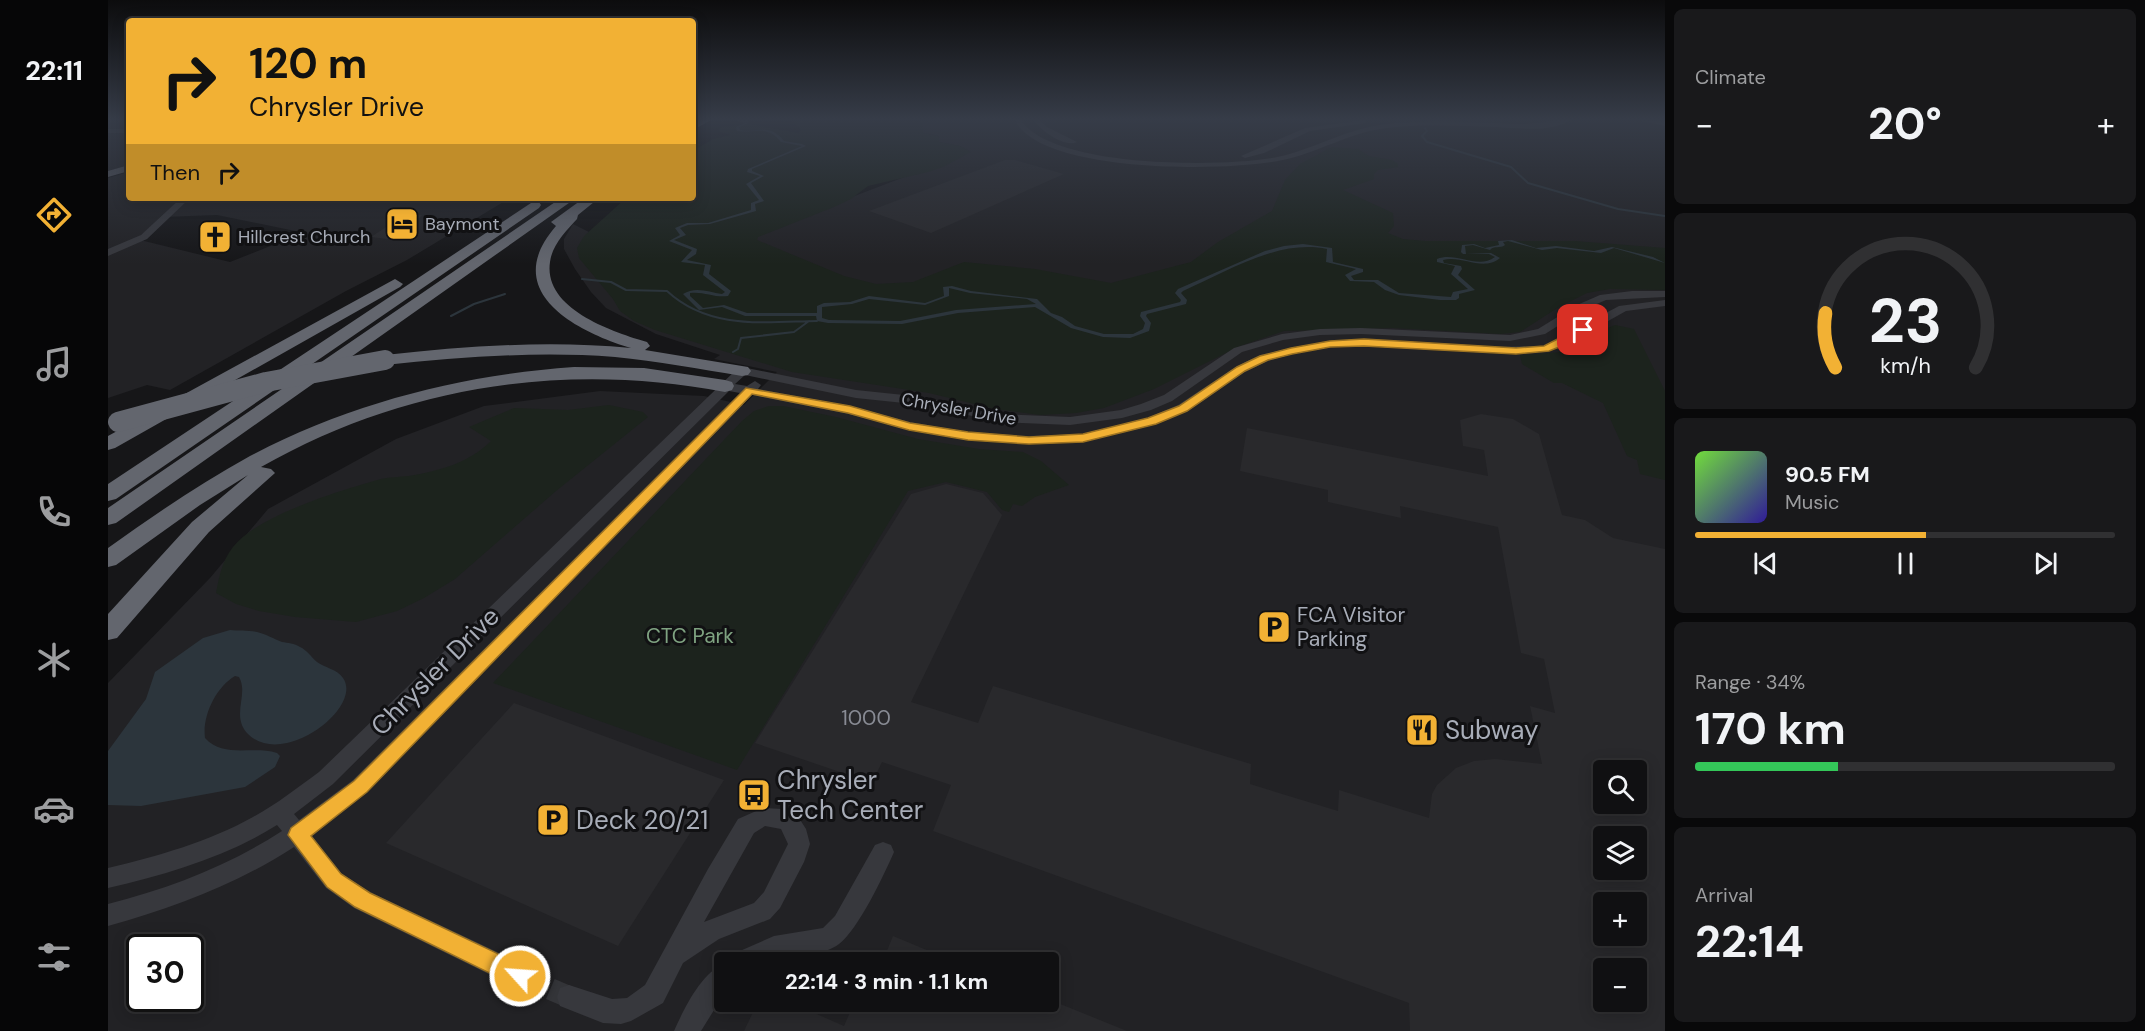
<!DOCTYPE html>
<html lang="en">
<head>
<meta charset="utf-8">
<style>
	body { margin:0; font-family:"DM Sans",sans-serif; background:#19191b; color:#f1f3f6; height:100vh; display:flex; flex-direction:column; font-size:22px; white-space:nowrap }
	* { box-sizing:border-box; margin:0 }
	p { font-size:20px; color:#9c9d9f }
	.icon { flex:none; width:33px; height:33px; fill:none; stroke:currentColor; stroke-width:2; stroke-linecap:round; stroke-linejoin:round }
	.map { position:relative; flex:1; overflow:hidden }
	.details { display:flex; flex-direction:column; gap:9px; padding:9px; background:#09090a; width:480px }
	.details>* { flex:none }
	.guide { position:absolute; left:18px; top:18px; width:570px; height:183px; border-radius:6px; box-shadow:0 3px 15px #0003,0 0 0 2px #303032; background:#f2b134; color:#111; overflow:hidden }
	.buttons { position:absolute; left:1485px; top:760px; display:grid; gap:12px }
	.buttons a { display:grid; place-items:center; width:54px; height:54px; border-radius:6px; background:#101012; box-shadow:0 3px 15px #0003,0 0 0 2px #303032; font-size:30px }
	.speed { position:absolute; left:18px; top:934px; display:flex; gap:12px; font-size:30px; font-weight:700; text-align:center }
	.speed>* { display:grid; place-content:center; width:78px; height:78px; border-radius:50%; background:#101012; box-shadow:0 3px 15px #0003,0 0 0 2px #303032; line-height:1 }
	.speed .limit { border:3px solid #111; border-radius:9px; background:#fff; color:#111 }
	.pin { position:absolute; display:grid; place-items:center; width:51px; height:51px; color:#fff; margin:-26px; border-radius:12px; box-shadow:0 3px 9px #0006 }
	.me { position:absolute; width:66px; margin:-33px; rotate:296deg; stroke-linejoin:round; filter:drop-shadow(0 0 4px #0008) }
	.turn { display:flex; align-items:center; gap:21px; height:126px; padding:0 24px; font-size:27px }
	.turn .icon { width:78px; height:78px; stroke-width:2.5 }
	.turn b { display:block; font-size:42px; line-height:51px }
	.then { display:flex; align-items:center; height:57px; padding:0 24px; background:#0003; gap:12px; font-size:22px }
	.big { font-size:45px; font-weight:700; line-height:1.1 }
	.details .widget { flex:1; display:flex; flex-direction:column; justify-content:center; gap:9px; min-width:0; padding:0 21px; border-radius:9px; background:#19191b }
	.details .dial { align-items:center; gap:0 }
	.dial svg { height:156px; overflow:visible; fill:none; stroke:#303032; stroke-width:7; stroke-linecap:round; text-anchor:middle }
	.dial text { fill:#f1f3f6; stroke:none }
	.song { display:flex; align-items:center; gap:18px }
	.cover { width:72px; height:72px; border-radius:9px; background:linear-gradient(135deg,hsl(100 70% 55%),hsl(250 70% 35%)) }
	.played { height:6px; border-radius:3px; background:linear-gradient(90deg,#f2b134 55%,#303032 55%) }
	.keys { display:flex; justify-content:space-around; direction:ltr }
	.heat { display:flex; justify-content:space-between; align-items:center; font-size:33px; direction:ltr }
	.charge { height:9px; border-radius:4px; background:linear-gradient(90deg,#34c759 34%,#303032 0) }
	.trip { position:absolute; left:606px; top:952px; width:345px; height:60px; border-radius:6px; background:#101012; box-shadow:0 3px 15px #0003,0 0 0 2px #303032; font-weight:700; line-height:60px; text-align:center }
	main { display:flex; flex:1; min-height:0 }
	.tabs { display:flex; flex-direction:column; width:108px; justify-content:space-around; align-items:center; background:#060607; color:#9c9d9f }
	.tabs .icon { width:42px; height:42px }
	.tabs .on { color:#f2b134 }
	.tabs b { font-size:27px; color:#f1f3f6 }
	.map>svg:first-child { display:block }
	.built { fill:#222225; fill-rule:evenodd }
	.green { fill:#1c231d }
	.water { fill:#2c353c; fill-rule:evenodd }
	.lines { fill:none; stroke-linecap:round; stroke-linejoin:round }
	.stream { stroke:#2c353c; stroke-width:2 }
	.building { fill:#29292c; fill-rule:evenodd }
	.minor-tunnel { stroke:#333438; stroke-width:22; stroke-dasharray:22 11; stroke-linecap:butt }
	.minor { fill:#37383d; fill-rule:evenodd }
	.major { fill:#53555c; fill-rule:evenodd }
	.highway { fill:#63666e; fill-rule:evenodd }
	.highway-bridge { stroke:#63666e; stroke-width:20 }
	.route { fill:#f2b134; stroke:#9d7322; stroke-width:1.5 }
	.labels { text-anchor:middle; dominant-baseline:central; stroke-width:6; stroke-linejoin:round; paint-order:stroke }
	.far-poi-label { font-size:18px; fill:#a8adb8; stroke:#111113; text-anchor:start }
	.far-street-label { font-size:18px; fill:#a8adb8; stroke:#111113 }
	.poi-label { font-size:21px; fill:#a8adb8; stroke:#111113; text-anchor:start }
	.park-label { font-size:21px; fill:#7fa381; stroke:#111113 }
	.near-number-label { font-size:21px; fill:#888b94 }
	.near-street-label { font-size:26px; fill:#a8adb8; stroke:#111113 }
	.near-poi-label { font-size:26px; fill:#a8adb8; stroke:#111113; text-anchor:start }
</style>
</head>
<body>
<main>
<nav class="tabs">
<b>22:11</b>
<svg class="icon on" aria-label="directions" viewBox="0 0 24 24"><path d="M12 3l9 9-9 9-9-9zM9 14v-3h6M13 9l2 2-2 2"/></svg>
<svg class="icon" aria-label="music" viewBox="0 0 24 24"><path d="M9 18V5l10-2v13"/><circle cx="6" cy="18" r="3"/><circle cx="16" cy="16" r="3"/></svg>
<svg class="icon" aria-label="phone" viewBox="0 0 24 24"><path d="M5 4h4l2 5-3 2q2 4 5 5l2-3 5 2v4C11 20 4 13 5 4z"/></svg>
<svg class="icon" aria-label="climate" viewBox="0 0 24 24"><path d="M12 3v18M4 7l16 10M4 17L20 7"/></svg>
<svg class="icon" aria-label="car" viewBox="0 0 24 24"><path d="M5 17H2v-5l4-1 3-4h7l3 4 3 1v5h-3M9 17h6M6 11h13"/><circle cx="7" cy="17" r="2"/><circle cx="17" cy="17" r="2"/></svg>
<svg class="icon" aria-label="filters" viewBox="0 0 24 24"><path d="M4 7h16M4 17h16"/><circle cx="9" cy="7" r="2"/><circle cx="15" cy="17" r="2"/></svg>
</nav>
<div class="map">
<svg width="1557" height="1031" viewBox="0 0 1557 1031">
	<rect width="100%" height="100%" fill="#161618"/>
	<!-- built -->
	<path class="built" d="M0,120h21v46l-21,6z
		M815,120h742v911h-1557v-348l102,-105 58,-69 128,-70 88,-33 116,-15 104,5 40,9 33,-33 -63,-13 6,-4 -64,-21 -50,-26 -15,-16 -16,-23 -11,-20v-10l9,-15 34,17 137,-3 226,-86 -10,-6 -21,-4v-6l-16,-3zM1496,771h32v33h-32zM1496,837h32v33h-32zM1496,903h32v33h-32zM32,948h50v51h-50zM616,963h324v39h-324zM1496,969h32v33h-32z
		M21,172v26h381l-103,62 -61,31 -176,99 -23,-5 -39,13v-220zM109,215l83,17 3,1 -73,29 -94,-23 28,-22z"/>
	<!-- green -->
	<path class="green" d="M684,120h131v13l16,3v6l21,4 11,6 -28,15 -15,5 -60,14 -17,13 -17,8 -76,30 -1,3 87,36 32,8 37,-2 51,-20 71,7 76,14 80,-21 27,-20 54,-31 13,-31 15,-16 32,-17 26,2 11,7 23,4 6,4v3l-20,3 -4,4v5l-31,11 50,23 1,13 -6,7 15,6 22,2h150l90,7v42l-55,-1 -23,4 -28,14 -39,25 -20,2 -107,-6 -109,3 -44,15 -86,43 -50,19 -28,5 -36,2 -45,-6 -66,-16 -137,-21 -137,-42 -21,-9 -14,-10 -7,-12 -34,-41 -2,-10 7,-12 42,-38h67v-47l20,-12 18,-4 -13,-4 3,-4 28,-3 49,9 3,-3z
		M1507,325l19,4 31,62v89l-25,-6 -3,-14 -10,-4 -24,-53 -41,-20h-8l-32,-19 -2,-9 42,-3 24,-15z
		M501,405l34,7 5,5 -92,74 -101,88 -31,19 -27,13 -41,11 -61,-5 -36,-6 -23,-7 -20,-11c3,-16 6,-32 17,-46 25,-32 109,-57 148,-68 9,-2 19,-2 28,-3 30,-5 60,-13 82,-35l-22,-14 45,-19 54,2z
		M661,406h14l53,11 82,22 61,10 44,3 18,9 28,24 -34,12 -13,9 -9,-2 -4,8 -7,-2 -15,-18 -41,-10 -38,9 -171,279 -244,-87 249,-262 12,-10z"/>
	<!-- water -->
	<path class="water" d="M627,120h13l1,3 -10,4 1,3c20,3 29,-7 44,11l18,3 4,2 -54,23v2l12,5 -13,7 13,18 -9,3 1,7 -46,13 -22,1 -8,3 6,7 -12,5 23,9 -1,5 -9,6 24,5 -2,9 22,17 -3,5c-13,2 -25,-5 -38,-3v3l13,12 21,-3 23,8h70v-7l7,-3 26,-1 19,-6 56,7 19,-7 -1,-9 9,-1 19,5 66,8 14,14 11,4 13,9 29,8h29l10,-5 2,-6 -5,-7 1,-4 39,-10 1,-2 -6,-7 3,-4 87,-38 19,-5 19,-2 29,4 1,14 30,7v3l-12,4 3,4h24l21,13 52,4 2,-5 15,-3 -17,-15 4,-8 -18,-4v-3c19,-8 40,11 58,-2l-6,-3h-26l-2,-2 1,-7 12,-1 11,4 14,-3 -1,-4 14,-1 24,8 20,-2 38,5 18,-4 41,10 12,6 -51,-15 -13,5 -44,-5 -15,2 -34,-9 -5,1 2,3c-5,4 -11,0 -15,5l-17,-5 -8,1 1,8 25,-1 9,5c-17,14 -38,-3 -57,2l1,3 17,3 1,3 -4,6 17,15 -16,4v4l-3,2h-16l-41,-5 -14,-5 -11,-8 -24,-1 -5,-6 11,-6 -30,-7 1,-13c-49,-10 -99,22 -144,42l-2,2 6,7 -1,4 -39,10 -1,2 5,7 -2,8 -19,7 -27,-1 -32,-9 -36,-21 -77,6 -56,11 -74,-1 -11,-2 -1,-5h-71l-23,-9 -23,3 -16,-16c12,-8 26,-2 39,0l3,-2 -22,-17 2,-10 -24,-3 11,-12 -23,-9 11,-6 -5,-7 12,-5h21l43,-13v-7l8,-3 -13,-16 14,-8 -13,-4 1,-3 54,-23 -21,-4c-14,-18 -25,-8 -44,-11l-1,-4 9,-4zM841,288l21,5 57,6 9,5 -80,6 -56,11 -71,-1 -7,-2v-11l30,-3 17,-5 56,6 24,-9z
		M122,630c8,1 18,0 27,2 9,2 17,7 25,10 6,1 12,1 18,5 7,3 11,10 17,15 8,6 20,7 26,16 21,30 -62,92 -96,55 -16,-18 2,-39 -8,-56l-4,-1c-19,11 -33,40 -30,62 19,21 48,7 72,15l3,3 -5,11 -30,20 -104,19 -33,-1v-54l38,-52 9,-27 48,-34z"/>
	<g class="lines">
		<!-- stream -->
		<path class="stream" d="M1317,128l2,3 -5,5 5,6 84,25 17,16 90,26 47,7
			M474,279l29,3 15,8 41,1c42,39 97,31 150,30
			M343,316l23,-12 31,-10
			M625,352l5,-3 3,-11 53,-6 15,-11"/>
	</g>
	<!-- building -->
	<path class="building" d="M897,160h10l49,14 -133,59 -62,-22z
		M299,213l15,2 -7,8 -28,16 -16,-2z
		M1373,414l32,5 26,15 23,81 23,5 28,18 52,11v482h-255l-1,-28 -476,-172 18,-46 -69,-23 -10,21 -117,-40 156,-249 35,-10 37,9 19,22 -91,187 67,21 15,-37 258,78 -1,20 88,27 1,-21 90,28 3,-24 5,-9 19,-17 18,-7 21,-2 47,5 -12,-58 25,7 -11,-54 -23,-6 -23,-126 -98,-21 1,12 -73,-16v-12l-88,-19 7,-43 241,48 -4,-26 -21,-4 -3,-26zM1496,771h32v33h-32zM1496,837h32v33h-32zM1496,903h32v33h-32zM1496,969h32v33h-32z
		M406,703l210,77 -106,166 -232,-103z
		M785,936l65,27h-76z
		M940,999l79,32h-383l14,-29h31l55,24 10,-23 10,5 2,-6h182z"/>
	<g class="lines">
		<!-- minor-tunnel -->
		<path class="minor-tunnel" d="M412,976l49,21"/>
		<!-- minor -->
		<path class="minor" d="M907,120h6c31,49 209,48 261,36 36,-9 67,-28 104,-32 45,-5 91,-1 136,0 17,0 34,-5 49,-4 -20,13 -52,8 -75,7 -36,-1 -74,-3 -109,1 -37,4 -69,25 -104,32 -53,12 -243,14 -268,-40z
			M926,120h6l7,7 30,15c-13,6 -37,-12 -43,-22z
			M1256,120l2,3 -56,8 -46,22 -19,5 -4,-2 64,-28z
			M1533,120l24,2v4l-23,-5z
			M0,129h21v4h-21z
			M73,198h9l-43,41 -39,17v-7l33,-14z
			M1524,291h33v6l-59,3 -21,9 -40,25 -35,7 -149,-7 -41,1 -37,5 -41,12 -70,49 -21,9 -29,8 -52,7 -71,-3 -76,-17 -67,-7 -111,-23 -10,9 12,2 8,-5 6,4 -3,4 92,17 60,16 58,10 60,4 55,-2 64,-16 31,-13 59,-39 23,-11 31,-7 40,-7 33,-2 124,8 56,-1 75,-40 46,-6v6l-39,5 -59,33 -21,8 -58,1 -124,-8 -33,2 -39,7 -24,7 -23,11 -57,39 -31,13 -74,18 -55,2 -60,-4 -59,-10 -60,-16 -97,-19 -385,397 -55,44 30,38 28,18 159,75 3,9 -3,9 -9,3 -9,-3 -157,-77 -28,-20 -32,-41c-57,37 -120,61 -186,79v-22c62,-16 120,-38 174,-73l-5,-6c-51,32 -110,49 -169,63v-20c50,-12 100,-26 145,-51 24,-13 44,-29 66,-45l419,-404 4,-1 114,23 67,7 76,17 71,3 51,-7 20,-6 23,-9 70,-47 48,-14 38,-5 41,-1 149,7 28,-6 39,-24 23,-10zM621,391l11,2 -387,387 -54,40 -5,-6 39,-30z
			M655,808l19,1 15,6 9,14 4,15 -6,18 -24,46 -10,11 -51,20 -36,24 -20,40 -32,18 -10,3 -18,-1 -43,-17 -3,-9 3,-9 9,-3 43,14 15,-1 18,-13 63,-116 30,-50zM657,826l16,3 7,15 -24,48 -10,11 -50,19 50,-89z
			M775,842l8,3 3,7c-10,23 -36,78 -55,92 -20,16 -83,19 -109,19l3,-9 41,-18 49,-8 12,-12 40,-71z
			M616,964v30l-23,37h-27c10,-22 27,-58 50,-67z"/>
		<!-- major -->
		<path class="major" d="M21,165v6l-21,6v-6z"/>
		<!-- highway -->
		<path class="highway" d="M591,120h12l-18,10v-7z
			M453,198h15l-460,325 -8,2v-17z
			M476,198h15l-21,17 -1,4c-11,12 -25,26 -27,43 -7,47 63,70 97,80l3,4 -5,4 97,16 6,1 3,4 -3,4 -6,1c-42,-7 -85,-15 -127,-19 -77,-6 -154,0 -230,8l-6,-1 -3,-4 3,-4 6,-1c82,-9 164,-15 246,-7 -56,-17 -132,-57 -75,-122l-5,-4z
			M426,201l5,1 2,3 -2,3 -423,291 -8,2v-17z
			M287,279l8,5 -3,3 -285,161 -7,2v-14z
			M466,367l70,1 81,12 7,2 2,4 -2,4 -7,2c-160,-31 -322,-6 -464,75l10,2 4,4 -66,59 -92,106 -9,2v-26l84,-92 56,-47 -48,30 -84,60 -8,2v-19c46,-33 93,-65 142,-92 101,-53 211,-81 324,-89z"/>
		<!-- highway-bridge -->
		<path class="highway-bridge" d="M10,422l148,-40 119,-22"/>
	</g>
	<!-- sky -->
	<linearGradient id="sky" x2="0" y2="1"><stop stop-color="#0c0c0d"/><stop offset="0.45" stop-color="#363c48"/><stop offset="1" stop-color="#363c48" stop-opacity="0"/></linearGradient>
	<rect width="1557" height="264" fill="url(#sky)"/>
	<!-- route -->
	<path class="route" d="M1471,328l9,2 -21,14 -18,7 -33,3 -152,-8 -34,1 -38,7 -24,6 -23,11 -58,40 -31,13 -73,18 -54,2 -61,-4 -59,-10 -61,-17 -96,-19 -385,398 -56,44 30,38 29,19 158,75 3,8 -3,8 -8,3 -8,-3 -157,-77 -28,-20 -39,-52 3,-7 63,-47 392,-393 104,18 60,17 58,9 61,5 54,-3 65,-16 31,-12 58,-39 23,-11 31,-8 39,-7 34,-2 152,9 28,-2z"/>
	<!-- icons -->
	<defs>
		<g id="hotel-square" transform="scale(1.725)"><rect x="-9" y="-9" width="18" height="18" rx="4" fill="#f2b134" stroke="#111113"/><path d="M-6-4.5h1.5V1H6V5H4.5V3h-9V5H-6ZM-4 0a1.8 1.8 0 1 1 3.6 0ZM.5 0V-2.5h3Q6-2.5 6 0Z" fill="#111"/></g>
		<g id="church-square" transform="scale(1.725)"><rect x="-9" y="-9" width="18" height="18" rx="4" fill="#f2b134" stroke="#111113"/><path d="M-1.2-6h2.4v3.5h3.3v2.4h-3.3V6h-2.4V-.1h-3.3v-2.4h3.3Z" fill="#111"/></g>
		<g id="parking-square" transform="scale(1.725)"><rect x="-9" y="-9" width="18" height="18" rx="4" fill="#f2b134" stroke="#111113"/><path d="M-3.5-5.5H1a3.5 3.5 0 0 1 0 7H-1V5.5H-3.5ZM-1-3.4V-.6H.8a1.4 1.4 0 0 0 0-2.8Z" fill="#111"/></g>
		<g id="restaurant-square" transform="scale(1.725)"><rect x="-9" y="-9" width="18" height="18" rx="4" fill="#f2b134" stroke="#111113"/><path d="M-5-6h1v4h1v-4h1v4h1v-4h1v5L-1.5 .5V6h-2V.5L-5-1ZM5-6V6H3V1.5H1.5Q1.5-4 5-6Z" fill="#111"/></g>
		<g id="bus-square" transform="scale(1.725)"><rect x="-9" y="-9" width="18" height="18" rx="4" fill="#f2b134" stroke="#111113"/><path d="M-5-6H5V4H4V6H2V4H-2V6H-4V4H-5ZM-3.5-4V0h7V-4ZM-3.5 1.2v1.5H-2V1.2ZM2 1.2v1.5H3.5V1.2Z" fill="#111"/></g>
	</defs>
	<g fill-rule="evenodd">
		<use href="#hotel-square" x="294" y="224"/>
		<use href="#church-square" x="107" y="237"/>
		<use href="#parking-square" x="1166" y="627"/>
		<use href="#restaurant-square" x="1314" y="730"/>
		<use href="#bus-square" x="646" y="795"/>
		<use href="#parking-square" x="445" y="820"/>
	</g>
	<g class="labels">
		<!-- far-poi labels -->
		<g class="far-poi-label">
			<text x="317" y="224">Baymont</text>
			<text x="130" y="237">Hillcrest Church</text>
		</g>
		<!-- far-street labels -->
		<g class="far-street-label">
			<text transform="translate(851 409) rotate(10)">Chrysler Drive</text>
		</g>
		<!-- poi labels -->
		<g class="poi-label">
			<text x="1189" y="615">FCA Visitor<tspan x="1189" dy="24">Parking</tspan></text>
		</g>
		<!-- park labels -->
		<g class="park-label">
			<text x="582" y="636">CTC Park</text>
		</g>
		<!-- near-number labels -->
		<g class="near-number-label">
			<text x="758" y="718">1000</text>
		</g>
		<!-- near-street labels -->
		<g class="near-street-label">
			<text transform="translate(327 671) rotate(-45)">Chrysler Drive</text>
		</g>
		<!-- near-poi labels -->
		<g class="near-poi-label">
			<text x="1337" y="730">Subway</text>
			<text x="669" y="780">Chrysler<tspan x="669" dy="30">Tech Center</tspan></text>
			<text x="468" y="820">Deck 20/21</text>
		</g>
	</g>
</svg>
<div class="buttons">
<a><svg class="icon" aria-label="search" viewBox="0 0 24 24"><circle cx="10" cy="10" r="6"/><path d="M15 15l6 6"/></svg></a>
<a><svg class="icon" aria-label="layers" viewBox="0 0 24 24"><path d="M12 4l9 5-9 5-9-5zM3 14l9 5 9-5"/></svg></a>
<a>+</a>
<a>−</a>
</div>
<div class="speed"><div class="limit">30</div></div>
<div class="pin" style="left:1475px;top:330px;background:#d93025"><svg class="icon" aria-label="arrive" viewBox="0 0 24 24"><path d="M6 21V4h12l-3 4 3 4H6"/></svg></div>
<svg class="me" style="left:412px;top:976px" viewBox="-20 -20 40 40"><circle r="17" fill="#f2b134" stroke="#fff" stroke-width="3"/><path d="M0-11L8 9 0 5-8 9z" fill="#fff"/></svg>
<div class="trip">22:14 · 3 min · 1.1 km</div>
<div class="guide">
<div class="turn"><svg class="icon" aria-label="right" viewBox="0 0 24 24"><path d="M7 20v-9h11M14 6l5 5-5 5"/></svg><div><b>120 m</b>Chrysler Drive</div></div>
<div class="then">Then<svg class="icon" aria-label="right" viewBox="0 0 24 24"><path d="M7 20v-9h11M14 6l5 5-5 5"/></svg></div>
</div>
</div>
<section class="details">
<div class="widget"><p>Climate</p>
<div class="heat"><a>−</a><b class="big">20°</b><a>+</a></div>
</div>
<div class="widget dial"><svg viewBox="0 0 100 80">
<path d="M14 69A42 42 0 1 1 86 69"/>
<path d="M14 69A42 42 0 0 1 9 41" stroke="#f2b134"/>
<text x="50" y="56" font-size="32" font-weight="700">23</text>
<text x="50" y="72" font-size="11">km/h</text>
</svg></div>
<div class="widget">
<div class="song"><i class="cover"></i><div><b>90.5 FM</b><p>Music</p></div></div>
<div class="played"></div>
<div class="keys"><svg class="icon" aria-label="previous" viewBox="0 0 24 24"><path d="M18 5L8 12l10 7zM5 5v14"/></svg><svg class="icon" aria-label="pause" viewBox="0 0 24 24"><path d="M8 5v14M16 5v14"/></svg><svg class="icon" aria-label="next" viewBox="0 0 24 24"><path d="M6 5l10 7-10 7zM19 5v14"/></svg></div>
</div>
<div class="widget"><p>Range · 34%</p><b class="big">170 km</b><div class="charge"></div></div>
<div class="widget"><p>Arrival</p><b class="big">22:14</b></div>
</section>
</main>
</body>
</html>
